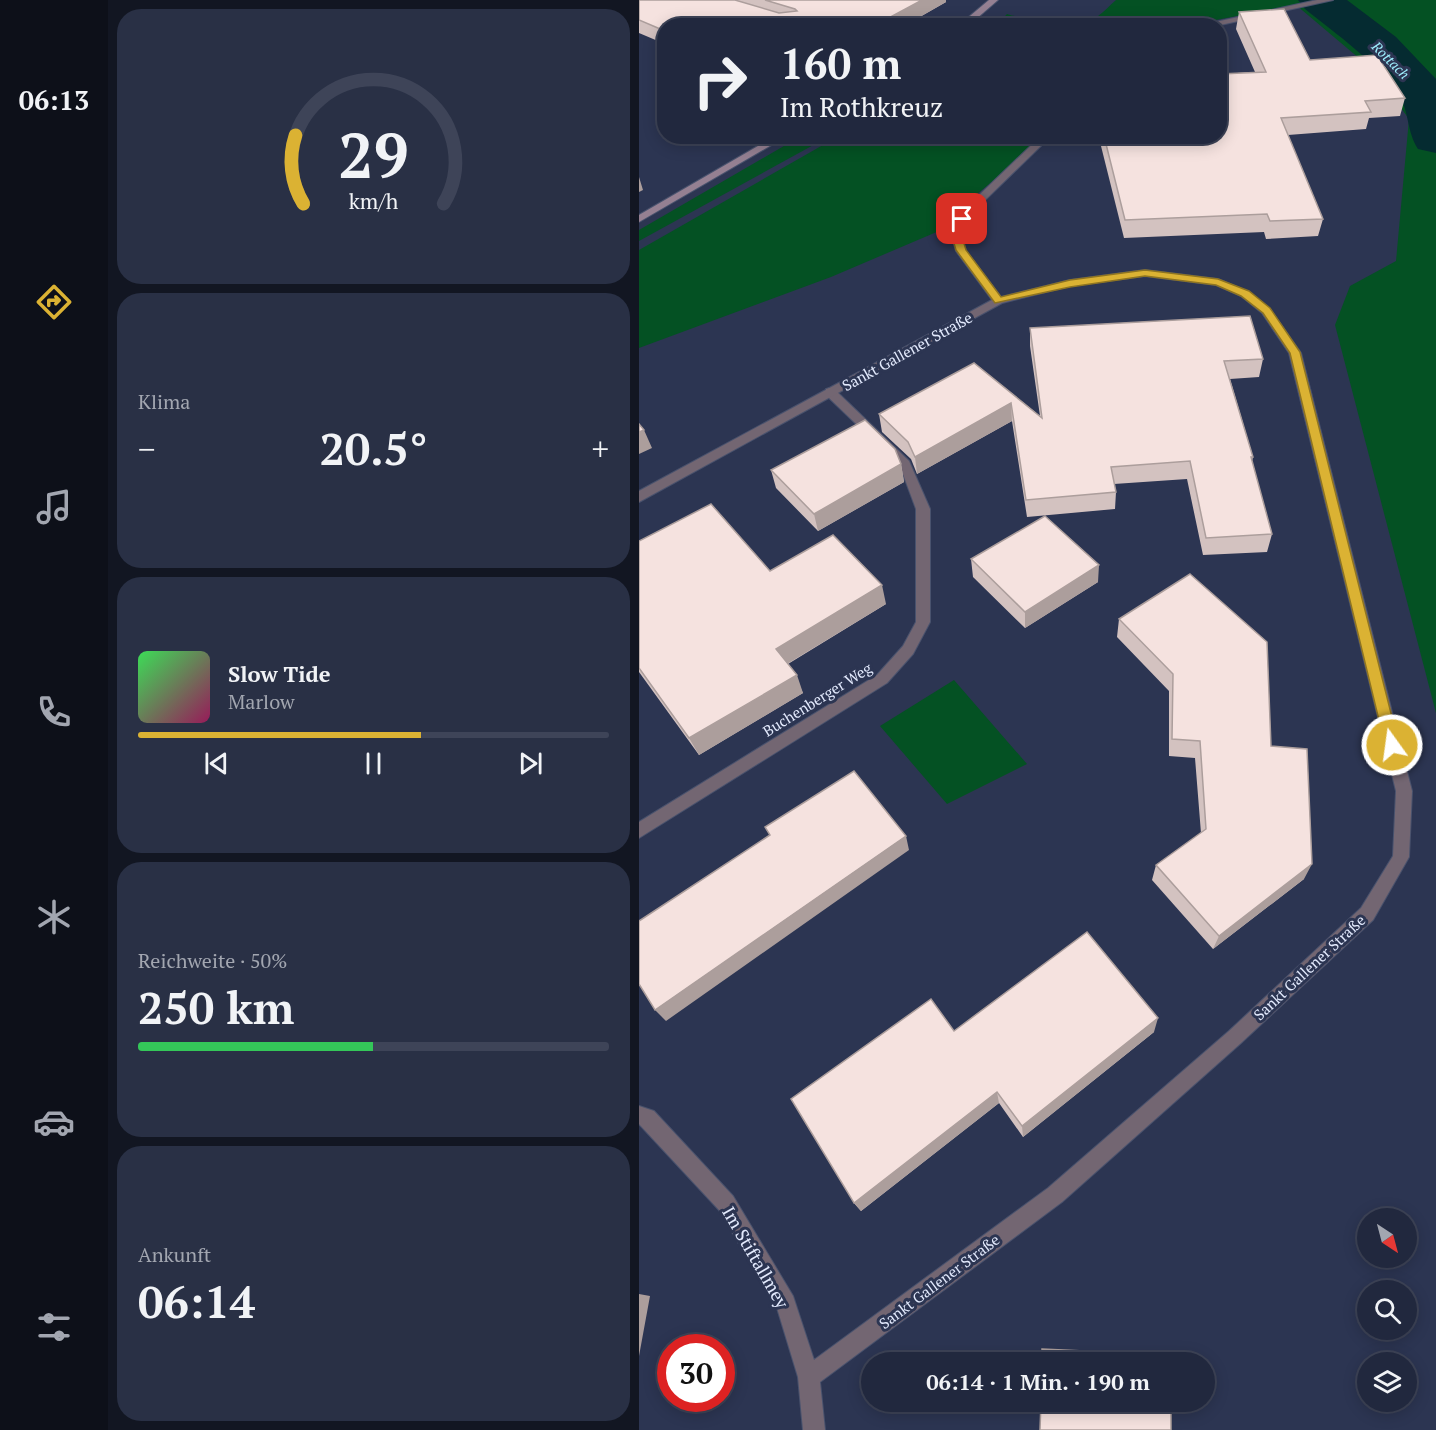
<!DOCTYPE html>
<html lang="de">
<head>
<meta charset="utf-8">
<style>
	body { margin:0; font-family:"PT Serif",serif; background:#293045; color:#f1f3f6; height:100vh; display:flex; flex-direction:column; font-size:22px; white-space:nowrap }
	* { box-sizing:border-box; margin:0 }
	p { font-size:20px; color:#a2a6b0 }
	.icon { flex:none; width:33px; height:33px; fill:none; stroke:currentColor; stroke-width:2; stroke-linecap:round; stroke-linejoin:round }
	.map { position:relative; flex:1; overflow:hidden }
	.panel { display:flex; flex-direction:column; gap:9px; padding:9px; background:#121622; width:531px }
	.panel>* { flex:none }
	.guide { position:absolute; left:18px; top:18px; width:570px; height:126px; border-radius:24px; box-shadow:0 3px 15px #0003,0 0 0 2px #3e4458; background:#21283e; color:#f1f3f6; overflow:hidden }
	.needle { width:39px; rotate:144deg }
	.buttons { position:absolute; left:718px; top:1208px; display:grid; gap:12px }
	.buttons a { display:grid; place-items:center; width:60px; height:60px; border-radius:50%; background:#21283e; box-shadow:0 3px 15px #0003,0 0 0 2px #3e4458; font-size:30px }
	.speed { position:absolute; left:18px; top:1334px; display:flex; gap:12px; font-size:30px; font-weight:700; text-align:center }
	.speed>* { display:grid; place-content:center; width:78px; height:78px; border-radius:50%; background:#21283e; box-shadow:0 3px 15px #0003,0 0 0 2px #3e4458; line-height:1 }
	.speed .limit { border:9px solid #d22; background:#fff; color:#111 }
	.pin { position:absolute; display:grid; place-items:center; width:51px; height:51px; color:#fff; margin:-26px; border-radius:12px; box-shadow:0 3px 9px #0006 }
	.me { position:absolute; width:66px; margin:-33px; rotate:346deg; stroke-linejoin:round; filter:drop-shadow(0 0 4px #0008) }
	.turn { display:flex; align-items:center; gap:21px; height:126px; padding:0 24px; font-size:27px }
	.turn .icon { width:78px; height:78px; stroke-width:2.5 }
	.turn b { display:block; font-size:42px; line-height:51px }
	.big { font-size:45px; font-weight:700; line-height:1.1 }
	.panel .card { flex:1; display:flex; flex-direction:column; justify-content:center; gap:9px; min-width:0; padding:0 21px; border-radius:24px; background:#293045 }
	.panel .dial { align-items:center; gap:0 }
	.dial svg { height:156px; overflow:visible; fill:none; stroke:#3e4458; stroke-width:7; stroke-linecap:round; text-anchor:middle }
	.dial text { fill:#f1f3f6; stroke:none }
	.song { display:flex; align-items:center; gap:18px }
	.cover { width:72px; height:72px; border-radius:9px; background:linear-gradient(135deg,hsl(130 70% 55%),hsl(330 70% 35%)) }
	.played { height:6px; border-radius:3px; background:linear-gradient(90deg,#dbb233 60%,#3e4458 60%) }
	.keys { display:flex; justify-content:space-around; direction:ltr }
	.heat { display:flex; justify-content:space-between; align-items:center; font-size:33px; direction:ltr }
	.charge { height:9px; border-radius:4px; background:linear-gradient(90deg,#34c759 50%,#3e4458 0) }
	.trip { position:absolute; left:222px; top:1352px; width:354px; height:60px; border-radius:30px; background:#21283e; box-shadow:0 3px 15px #0003,0 0 0 2px #3e4458; font-weight:700; line-height:60px; text-align:center }
	main { display:flex; flex:1; min-height:0 }
	.menu { display:flex; flex-direction:column; width:108px; justify-content:space-around; align-items:center; background:#0d1019; color:#a2a6b0 }
	.menu .icon { width:42px; height:42px }
	.menu .active { color:#dbb233 }
	.menu b { font-size:27px; color:#f1f3f6 }
	.map>svg:first-child { display:block }
	.green { fill:#045123 }
	.lines { fill:none; stroke-linecap:round; stroke-linejoin:round }
	.stream { fill:#48646e; fill-rule:evenodd }
	.river { fill:#052b31; fill-rule:evenodd }
	.service-casing { stroke:#49526d; stroke-width:2 }
	.minor-casing { stroke:#49526d; stroke-width:2 }
	.secondary-casing { stroke:#49526d; stroke-width:2 }
	.service { fill:#736672; fill-rule:evenodd }
	.minor { fill:#736672; fill-rule:evenodd }
	.secondary { fill:#958092; fill-rule:evenodd }
	.wall { fill:#d3c2c0 }
	.shaded-wall { fill:#ac9e9c }
	.building { fill:#f5e2df; stroke:#ac9e9c; stroke-width:1.5 }
	.route { fill:#dbb233; stroke:#8e7421; stroke-width:1.5 }
	.labels { text-anchor:middle; dominant-baseline:central; stroke-width:6; stroke-linejoin:round; paint-order:stroke }
	.far-water-label { font-size:14px; font-style:italic; fill:#9deefd; stroke:#2c3552 }
	.street-label { font-size:15px; fill:#e3eafd; stroke:#2c3552 }
	.near-street-label { font-size:18px; fill:#e3eafd; stroke:#2c3552 }
</style>
</head>
<body>
<main>
<nav class="menu">
<b>06:13</b>
<svg class="icon active" aria-label="directions" viewBox="0 0 24 24"><path d="M12 3l9 9-9 9-9-9zM9 14v-3h6M13 9l2 2-2 2"/></svg>
<svg class="icon" aria-label="music" viewBox="0 0 24 24"><path d="M9 18V5l10-2v13"/><circle cx="6" cy="18" r="3"/><circle cx="16" cy="16" r="3"/></svg>
<svg class="icon" aria-label="phone" viewBox="0 0 24 24"><path d="M5 4h4l2 5-3 2q2 4 5 5l2-3 5 2v4C11 20 4 13 5 4z"/></svg>
<svg class="icon" aria-label="climate" viewBox="0 0 24 24"><path d="M12 3v18M4 7l16 10M4 17L20 7"/></svg>
<svg class="icon" aria-label="car" viewBox="0 0 24 24"><path d="M5 17H2v-5l4-1 3-4h7l3 4 3 1v5h-3M9 17h6M6 11h13"/><circle cx="7" cy="17" r="2"/><circle cx="17" cy="17" r="2"/></svg>
<svg class="icon" aria-label="filters" viewBox="0 0 24 24"><path d="M4 7h16M4 17h16"/><circle cx="9" cy="7" r="2"/><circle cx="15" cy="17" r="2"/></svg>
</nav>
<section class="panel">
<div class="card dial"><svg viewBox="0 0 100 80">
<path d="M14 69A42 42 0 1 1 86 69"/>
<path d="M14 69A42 42 0 0 1 10 34" stroke="#dbb233"/>
<text x="50" y="56" font-size="32" font-weight="700">29</text>
<text x="50" y="72" font-size="11">km/h</text>
</svg></div>
<div class="card"><p>Klima</p>
<div class="heat"><a>−</a><b class="big">20.5°</b><a>+</a></div>
</div>
<div class="card">
<div class="song"><i class="cover"></i><div><b>Slow Tide</b><p>Marlow</p></div></div>
<div class="played"></div>
<div class="keys"><svg class="icon" aria-label="previous" viewBox="0 0 24 24"><path d="M18 5L8 12l10 7zM5 5v14"/></svg><svg class="icon" aria-label="pause" viewBox="0 0 24 24"><path d="M8 5v14M16 5v14"/></svg><svg class="icon" aria-label="next" viewBox="0 0 24 24"><path d="M6 5l10 7-10 7zM19 5v14"/></svg></div>
</div>
<div class="card"><p>Reichweite · 50%</p><b class="big">250 km</b><div class="charge"></div></div>
<div class="card"><p>Ankunft</p><b class="big">06:14</b></div>
</section>
<div class="map">
<svg width="797" height="1430" viewBox="0 0 797 1430">
	<rect width="100%" height="100%" fill="#2c3552"/>
	<!-- green -->
	<path class="green" d="M477,0h320v713l-101,-388 15,-39 46,-25 13,-142 -36,-49 -77,-65 -107,20 -193,1 11,-12c17,6 76,10 91,2 6,-4 12,-11 18,-16z
		M162,136l27,1 -189,104v-11z
		M198,137h204l-18,20 -61,49 -16,22 -115,49 -192,71v-98z
		M315,680l73,84 -80,40 -67,-78z"/>
	<g class="lines">
		<!-- stream -->
		<path class="stream" d="M794,90h3v4l-12,3 -4,-2z"/>
		<!-- river -->
		<path class="river" d="M659,0h49l49,37 40,42v74l-18,-4c-11,-17 -9,-37 -18,-52 -22,-34 -64,-63 -95,-88z"/>
		<!-- service casing -->
		<g class="service-casing">
			<path id="service" d="M191,388l4,1 75,72 21,48v113l-17,32 -26,29 -248,155v-16l238,-147 26,-29 13,-24v-113l-16,-43 -74,-71v-6z"/>
		</g>
		<!-- minor casing -->
		<g class="minor-casing">
			<path id="minor" d="M678,0h16l-117,26h-19z
				M402,136h10l-72,70 -19,24 6,21 35,46 69,-17 75,-10 73,9 31,13 21,17 31,44 111,438 -3,66 -36,63 -132,123 -179,159 -242,180 5,48h-22l-5,-53 -21,-69 -58,-98 -80,-86v-18l15,5 79,85 60,100 21,64 234,-172 181,-157 132,-123 32,-52 3,-65 -107,-438 -27,-40 -21,-17 -25,-11 -71,-9 -75,10 -68,17 -363,199v-11l353,-191 -36,-49 -6,-21 22,-28z"/>
		</g>
		<!-- secondary casing -->
		<g class="secondary-casing">
			<path id="secondary" d="M350,0h9l-30,26h-10z
				M136,136h12l-148,86v-7z"/>
		</g>
		<!-- service -->
		<use href="#service" class="service"/>
		<!-- minor -->
		<use href="#minor" class="minor"/>
		<!-- secondary -->
		<use href="#secondary" class="secondary"/>
	</g>
	<!-- wall -->
	<path class="wall" d="M0,0h307v2l-42,24h-239v18l-26,-11z
		M600,12l71,48 95,38 -5,18 -31,2 -3,11 -78,6 35,84 -5,17 -52,3 -2,-7 -140,6 -23,-92 1,-10h117v-62l36,-2 -19,-43z
		M26,69v20l-3,-1 -5,-16z
		M391,328l233,31 -4,18 -29,2 23,78 -1,4 20,73 -5,18 -64,3 -16,-76 -73,5 2,8 -1,17 -88,8 -15,-96 -95,53 -6,-15 -29,-27 -3,-18 95,-51 66,53 -10,-70z
		M262,464l3,18 -86,49 -42,-43 -5,-18z
		M0,541l131,30 116,33 -98,60 15,29 -104,62 -60,-83z
		M332,559l127,23 -73,46 -52,-51z
		M480,619l152,127 33,133 -91,70 -61,-69 4,-15 45,-32 -6,-75 -26,-2v-65l-52,-54z
		M315,1031l200,1 -131,105 -24,-34 -138,108 -7,-8z"/>
	<!-- shaded-wall -->
	<path class="shaded-wall" d="M283,0h24v2l-42,24h-18l-1,-6z
		M242,18l1,8h-16z
		M0,177l4,13 -4,2z
		M372,403l1,18 -95,53 -2,-17z
		M5,430l8,18 -13,6v-22z
		M262,464l3,18 -86,49 -4,-17z
		M460,565l-1,17 -73,46v-16z
		M243,585l4,19 -104,63 -6,-18z
		M158,675l6,18 -104,62 -10,-17z
		M267,836l3,14 -243,171 -11,-11z
		M673,864l-8,15 -91,70 6,-13z
		M519,1018l-4,14 -131,105 -1,-11z
		M358,1092l2,11 -138,108 -7,-8z
		M0,1294l11,2 -11,60z"/>
	<!-- building -->
	<path class="building" d="M0,0h96l44,13 18,-2 -2,-2 -30,-9h157l-37,20 -4,-2 -15,8h-201v5l-26,-11z
		M645,9l26,51 67,-5 28,43 -40,3 6,11 -90,6 42,101 -53,2 -3,-7 -142,6 -21,-84h115v-14l7,-1 -7,-19v-28l47,-2 -27,-60z
		M26,69v7l-8,-4z
		M611,316l13,43 -39,2 29,96h-2l21,77 -66,4 -16,-77 -79,6 5,25 -90,8 -15,-97 -96,54 -7,-15 -29,-28 95,-51 68,55 -12,-90z
		M226,420l30,29 6,15 -87,50 -43,-44z
		M0,424l5,6 -5,2z
		M72,504l59,67 63,-36 49,50 -106,64 21,26 -108,63 -50,-70v-127z
		M406,516l54,49 -74,47 -54,-53z
		M551,574l77,68 4,104 36,3 5,115 -93,72 -63,-71 50,-36 -6,-88 -28,-2 1,-65 -54,-55z
		M215,771l52,65 -251,174 -16,-26v-63l131,-86 -5,-8z
		M448,932l71,86 -136,108 -25,-34 -143,111 -63,-104 140,-100 23,32z
		M403,1349l128,6v7h-128z
		M402,1401h130v29h-131z"/>
	<!-- route -->
	<path class="route" d="M320,217l8,2 -7,11 6,20 35,47 69,-17 75,-10 73,9 31,12 21,17 30,44 99,393 -2,4h-9l-3,-4 -95,-392 -27,-40 -22,-17 -25,-11 -71,-9 -75,11 -75,16 -39,-53 -6,-20z"/>
	<g class="labels">
		<!-- far-water labels -->
		<g class="far-water-label">
			<text transform="translate(752 60) rotate(45)">Rottach</text>
		</g>
		<!-- street labels -->
		<g class="street-label">
			<text transform="translate(268 351) rotate(-29)">Sankt Gallener Straße</text>
			<text transform="translate(178 699) rotate(-32)">Buchenberger Weg</text>
			<text transform="translate(670 967) rotate(-43)">Sankt Gallener Straße</text>
			<text transform="translate(300 1281) rotate(-37)">Sankt Gallener Straße</text>
		</g>
		<!-- near-street labels -->
		<g class="near-street-label">
			<text transform="translate(117 1257) rotate(60)">Im Stiftallmey</text>
		</g>
	</g>
</svg>
<div class="buttons">
<a><svg class="needle" viewBox="-14 -14 28 28"><path d="M0-13l5 13h-10z" fill="#e53935"/><path d="M0 13l5-13h-10z" fill="#a2a6b0"/></svg></a>
<a><svg class="icon" aria-label="search" viewBox="0 0 24 24"><circle cx="10" cy="10" r="6"/><path d="M15 15l6 6"/></svg></a>
<a><svg class="icon" aria-label="layers" viewBox="0 0 24 24"><path d="M12 4l9 5-9 5-9-5zM3 14l9 5 9-5"/></svg></a>
</div>
<div class="speed"><div class="limit">30</div></div>
<div class="pin" style="left:323px;top:219px;background:#d93025"><svg class="icon" aria-label="arrive" viewBox="0 0 24 24"><path d="M6 21V4h12l-3 4 3 4H6"/></svg></div>
<svg class="me" style="left:753px;top:745px" viewBox="-20 -20 40 40"><circle r="17" fill="#dbb233" stroke="#fff" stroke-width="3"/><path d="M0-11L8 9 0 5-8 9z" fill="#fff"/></svg>
<div class="trip">06:14 · 1 Min. · 190 m</div>
<div class="guide">
<div class="turn"><svg class="icon" aria-label="right" viewBox="0 0 24 24"><path d="M7 20v-9h11M14 6l5 5-5 5"/></svg><div><b>160 m</b>Im Rothkreuz</div></div>
</div>
</div>
</main>
</body>
</html>
